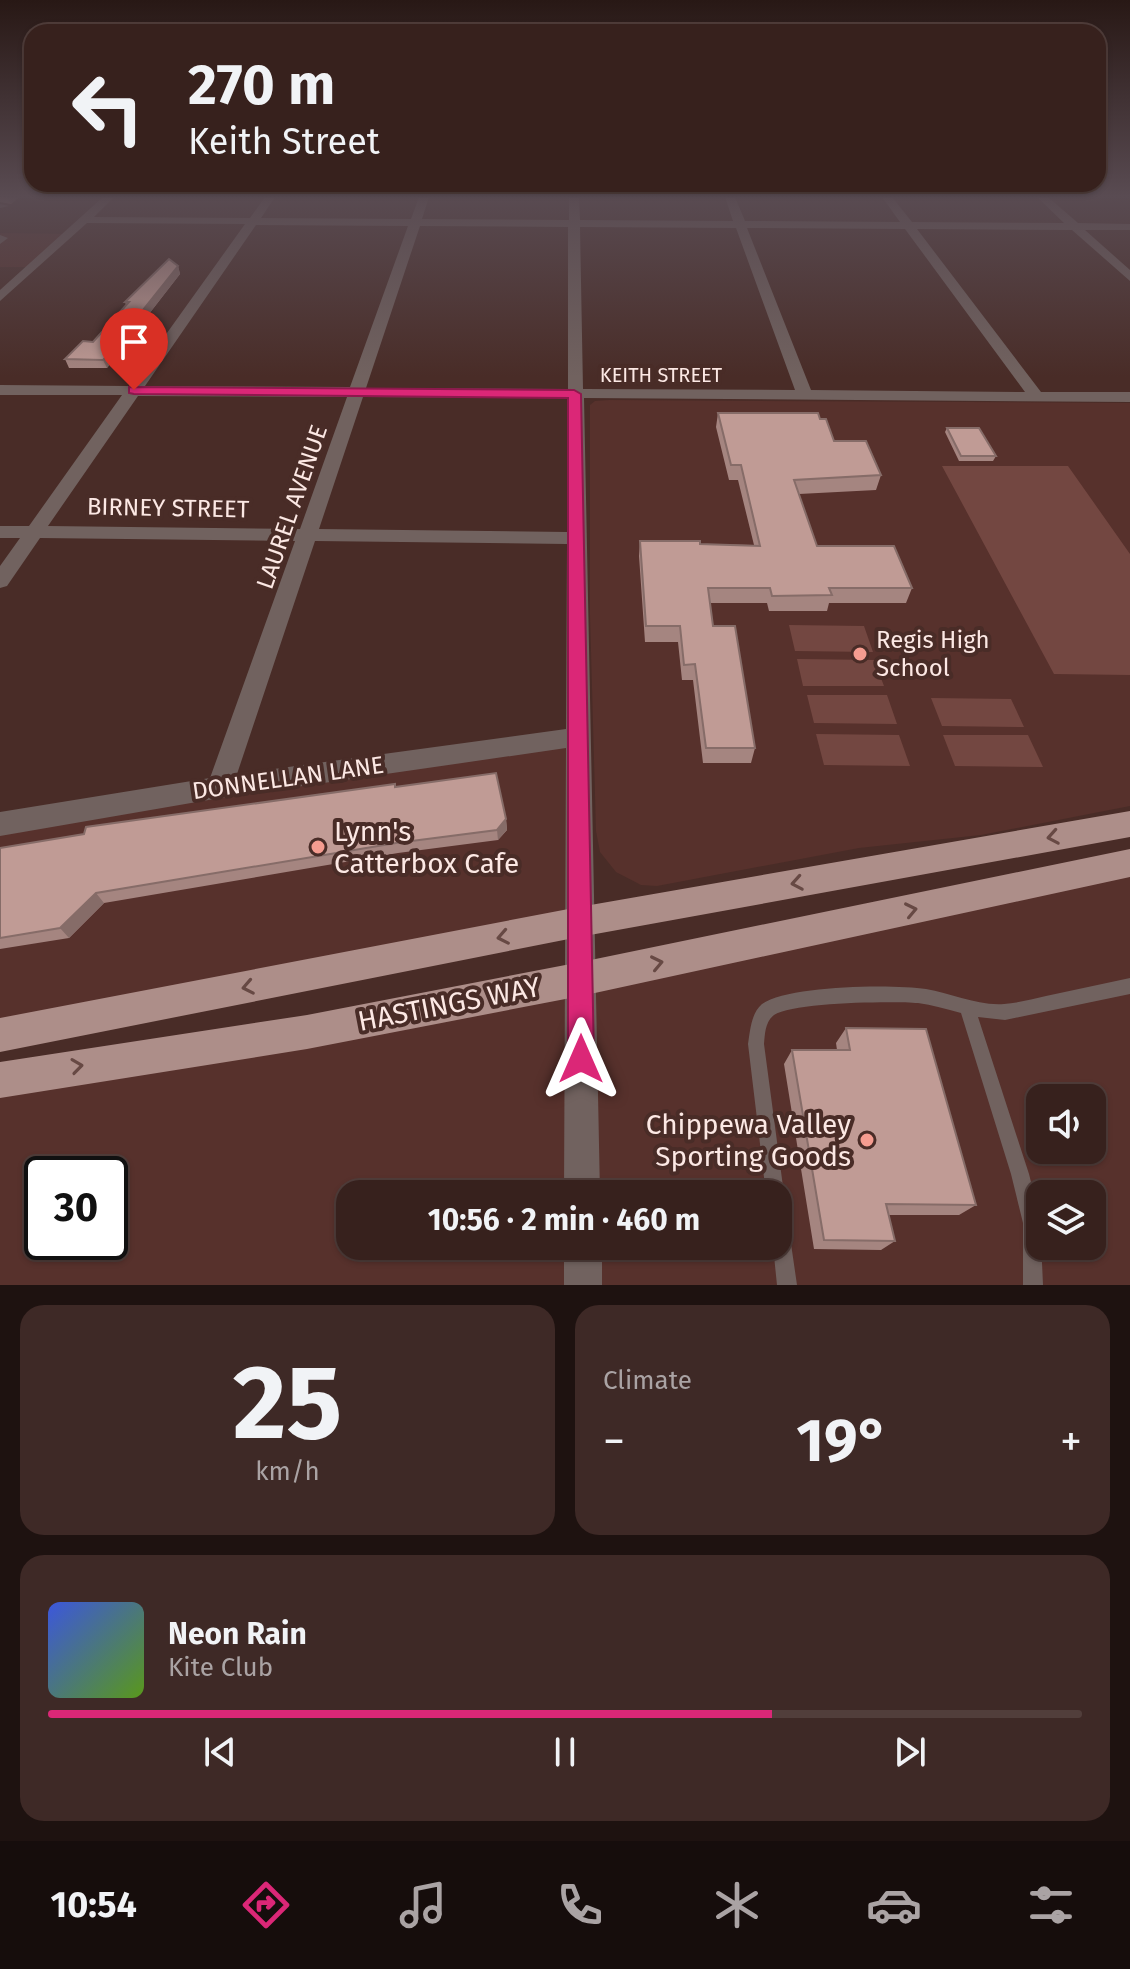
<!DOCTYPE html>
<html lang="en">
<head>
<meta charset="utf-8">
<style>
	body { margin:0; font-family:"Fira Sans",sans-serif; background:#3e2926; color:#f1f3f6; height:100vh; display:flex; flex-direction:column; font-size:30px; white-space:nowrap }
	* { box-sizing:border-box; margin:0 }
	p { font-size:26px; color:#aaa3a4 }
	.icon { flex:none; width:44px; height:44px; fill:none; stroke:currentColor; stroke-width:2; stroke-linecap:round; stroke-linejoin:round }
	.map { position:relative; height:1285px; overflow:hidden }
	.drawer { display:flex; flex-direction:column; gap:20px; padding:20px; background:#1e1210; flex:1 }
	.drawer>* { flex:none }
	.hud { position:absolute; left:24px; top:24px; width:1082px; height:168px; border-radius:24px; box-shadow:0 2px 6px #0004,0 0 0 2px #513e3b; background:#37211d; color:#f1f3f6; overflow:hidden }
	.controls { position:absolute; left:1026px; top:1084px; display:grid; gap:16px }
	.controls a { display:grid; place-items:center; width:80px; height:80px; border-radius:16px; background:#37211d; box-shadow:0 2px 6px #0004,0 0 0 2px #513e3b; font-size:40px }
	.speed { position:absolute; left:24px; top:1156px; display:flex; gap:16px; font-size:40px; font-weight:700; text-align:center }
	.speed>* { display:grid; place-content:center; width:104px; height:104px; border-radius:50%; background:#37211d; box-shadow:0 2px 6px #0004,0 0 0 2px #513e3b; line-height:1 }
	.speed .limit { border:4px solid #111; border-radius:12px; background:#fff; color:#111 }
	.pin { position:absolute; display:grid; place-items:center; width:68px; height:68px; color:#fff; margin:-82px -34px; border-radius:50% 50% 50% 0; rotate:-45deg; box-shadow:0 0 8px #0007 }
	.pin .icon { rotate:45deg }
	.me { position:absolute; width:88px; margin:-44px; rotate:0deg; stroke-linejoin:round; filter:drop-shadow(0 0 6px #0008) }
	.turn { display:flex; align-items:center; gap:28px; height:168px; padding:0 32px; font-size:36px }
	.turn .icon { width:104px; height:104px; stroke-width:2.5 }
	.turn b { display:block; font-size:56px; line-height:68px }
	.big { font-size:60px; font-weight:700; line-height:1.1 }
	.drawer .widget { flex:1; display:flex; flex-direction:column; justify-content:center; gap:12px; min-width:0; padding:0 28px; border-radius:24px; background:#3e2926 }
	.drawer .dial { align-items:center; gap:0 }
	.dial b { font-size:104px; line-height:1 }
	.song { display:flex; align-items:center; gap:24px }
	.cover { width:96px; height:96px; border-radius:12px; background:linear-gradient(135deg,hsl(230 70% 55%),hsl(90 70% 35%)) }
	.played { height:8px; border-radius:4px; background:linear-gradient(90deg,#db2777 70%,#513e3b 70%) }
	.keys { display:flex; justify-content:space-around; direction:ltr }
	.heat { display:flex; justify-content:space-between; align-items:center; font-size:44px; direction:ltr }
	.drawer .tiles { flex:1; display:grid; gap:20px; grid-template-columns:1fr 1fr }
	.widget:last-child { grid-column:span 2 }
	.trip { position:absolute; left:336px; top:1180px; width:456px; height:80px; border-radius:24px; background:#37211d; box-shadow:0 2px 6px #0004,0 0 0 2px #513e3b; font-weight:700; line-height:80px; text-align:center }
	.tab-bar { display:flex; height:128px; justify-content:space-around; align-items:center; background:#160d0c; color:#aaa3a4 }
	.tab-bar .icon { width:56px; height:56px }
	.tab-bar .current { color:#db2777 }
	.tab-bar b { font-size:36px; color:#f1f3f6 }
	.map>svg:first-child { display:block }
	.built { fill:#57312c; fill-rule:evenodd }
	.green { fill:#734741 }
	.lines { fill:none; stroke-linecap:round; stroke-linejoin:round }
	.lane { fill:#71625f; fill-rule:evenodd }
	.street { fill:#71625f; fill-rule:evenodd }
	.primary { fill:#ad8e89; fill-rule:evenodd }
	.wall { fill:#a58580 }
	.shaded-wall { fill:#866c68 }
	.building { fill:#c09b95; stroke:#866c68; stroke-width:2 }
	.oneway { stroke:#674944 }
	.route { fill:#db2777; stroke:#8e194d; stroke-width:2 }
	.poi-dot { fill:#f59c90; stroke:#492c27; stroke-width:3 }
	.labels { text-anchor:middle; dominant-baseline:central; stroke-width:8; stroke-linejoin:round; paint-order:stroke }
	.far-street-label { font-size:20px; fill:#fce8e4; stroke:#492c27 }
	.street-label { font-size:24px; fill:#fce8e4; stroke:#492c27 }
	.poi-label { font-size:24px; fill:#fce8e4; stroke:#492c27; text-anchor:start }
	.near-poi-label { font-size:28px; fill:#fce8e4; stroke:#492c27; text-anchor:start }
	.near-street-label { font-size:28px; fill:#fce8e4; stroke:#492c27 }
</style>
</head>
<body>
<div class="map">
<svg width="1130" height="1285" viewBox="0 0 1130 1285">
	<rect width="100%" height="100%" fill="#492c27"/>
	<!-- built -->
	<path class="built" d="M0,233l69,1 -37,33h-32z
		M609,400l521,3v403l-149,29 -122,13 -202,38 -16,-1 -25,-13 -16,-20 -4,-21 -6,-216v-210l5,-4z
		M577,737l2,185 -579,113v-211z
		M1130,863v422h-1130v-192zM1040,1098h52v52h-52zM42,1174h68v68h-68zM350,1194h428v52h-428zM1040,1194h52v52h-52z"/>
	<!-- green -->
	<path class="green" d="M942,466h126l62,88v121l-76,-1z
		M789,625l75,1 9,26 -78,-1z
		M797,659l77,1 10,26h-81z
		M807,695h80l10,29 -83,-1z
		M931,698l80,1 13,28 -82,-1z
		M816,734l83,1 11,31 -86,-1z
		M943,735h85l15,32 -88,-1z"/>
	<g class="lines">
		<!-- lane -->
		<path class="lane" d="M0,204l9,2 -9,2z
			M0,235l8,3 -8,6z
			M1130,978v16l-125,26 -27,-3 51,157 11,44 3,67h-20v-62l-12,-49 -50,-161c-15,-4 -29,-8 -43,-10 -26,-2 -125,-1 -144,12 -9,7 -9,19 -10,29l20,150 -3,6 -3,2v-8h-12l-18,-150c2,-12 3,-31 14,-40 27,-19 131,-20 164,-15 25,4 51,17 78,15 14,-1 28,-5 42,-8 28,-6 56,-12 84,-18z
			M778,1207l6,3 3,6 10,69h-20l-4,-39h5z"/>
		<!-- street -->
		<path class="street" d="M103,197h11l-20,20 156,1 15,-21h10l-14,21 150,1 8,-22h10l-7,22 147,1v-23h10l1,23 153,1 -8,-24h10l10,24 155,1 -18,-25h10l20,25 152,1 -27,-26h11l30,26 52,1v6h-45l45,40v11l-58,-51 -155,-1 124,163h89v10l-546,-4 16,796h-36l2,-446 -346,50 -220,38v-24l210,-34 85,-237 -255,-3 -33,48 -7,2v-22l20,-28h-20v-12h29l93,-131h-122v-10l129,1 116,-162 -158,-1 -87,78v-11zM256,225l152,1 -58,161 -205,-1zM420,226l148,1v162l-202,-1zM580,227l156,1 59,162 -212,-1zM747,228l158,1 120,163 -214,-2zM138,396l209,1 -47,132 -252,-3zM363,397l205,1 -1,134 -248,-3zM315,541l252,3 -1,185 -329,45z
			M564,1246h38v39h-38z"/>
		<!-- primary -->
		<path class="primary" d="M1130,811v26l-551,100 -579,115v-34l579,-111z
			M1130,849v28l-549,119 -274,53 -307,49v-36l307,-47 274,-53z"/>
	</g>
	<!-- wall -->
	<path class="wall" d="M0,197h19l-8,7 -11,-2z
		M178,266l2,8 -73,94h-38l-4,-9 28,-17 33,-37 -1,-3z
		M718,413l102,6 14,22 47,34 -5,15 -77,4 18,52 95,42 -6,15h-77l-2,8h-58l-2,-8h-57l3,23 42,122 -4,15h-48l-10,-83h-11l-4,-38h-33l-6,-86 1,-15 60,3 54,1 -16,-65h-9l-13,-53z
		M947,428l49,28 -3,5h-34l-14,-29z
		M395,784l1,3 110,32 1,11 -9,10 -100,13 -294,50 -35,35 -69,11v-101z
		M846,1028l130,177 -17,10h-70l6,26 -14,9 -67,-1 -30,-185 8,-14h45l-1,-7z"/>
	<!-- shaded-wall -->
	<path class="shaded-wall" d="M7,197h12l-8,7z
		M178,266l2,8 -73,94 -4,-8z
		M506,819l1,11 -9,10 -1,-10z
		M96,893l8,10 -35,35 -9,-10z"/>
	<!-- building -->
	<path class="building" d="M169,259l9,7 -75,94 -38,-1 18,-18 10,1 36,-40h-4z
		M718,413h100l2,6h6l8,22h32l15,34 -87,5 23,66h77l18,42h-83l3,7 -60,1 -2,-8h-62l5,38h22l20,122h-49l-11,-84 -11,1 -4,-39h-34l-6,-85h60v3l60,2 -19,-81h-10z
		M947,428h32l17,28h-35z
		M496,773l10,46 -9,11 -101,13 -300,50 -36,35 -60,10v-90l84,-14 2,-7 309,-43v3z
		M846,1028l80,1 50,176 -90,-1 9,37 -71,-1 -32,-190h58z"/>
	<!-- one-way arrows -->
	<defs><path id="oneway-chevron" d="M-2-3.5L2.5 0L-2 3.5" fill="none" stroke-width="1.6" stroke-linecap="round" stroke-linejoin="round" transform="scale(2)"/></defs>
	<g class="oneway">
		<use href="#oneway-chevron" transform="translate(1053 837) rotate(170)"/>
		<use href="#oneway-chevron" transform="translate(797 883) rotate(170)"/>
		<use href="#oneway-chevron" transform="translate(911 910) rotate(-12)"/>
		<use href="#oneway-chevron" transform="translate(503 937) rotate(169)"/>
		<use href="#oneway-chevron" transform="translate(657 963) rotate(-12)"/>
		<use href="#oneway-chevron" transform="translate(248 987) rotate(169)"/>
		<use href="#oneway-chevron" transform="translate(77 1066) rotate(-8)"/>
	</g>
	<!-- sky -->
	<linearGradient id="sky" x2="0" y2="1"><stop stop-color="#281815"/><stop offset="0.52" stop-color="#594b52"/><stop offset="1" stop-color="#594b52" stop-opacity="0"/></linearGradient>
	<rect width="1130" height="377" fill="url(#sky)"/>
	<!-- route -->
	<path class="route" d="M129,387l445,3 7,4 13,665 -3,10 -10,3 -10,-3 -3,-10v-661l-434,-4 -5,-1z"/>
	<!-- markers -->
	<g class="poi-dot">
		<circle cx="860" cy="654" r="8"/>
		<circle cx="318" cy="847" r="8"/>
		<circle cx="867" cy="1140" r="8"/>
	</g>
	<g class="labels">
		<!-- far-street labels -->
		<g class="far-street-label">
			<text x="661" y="375">KEITH STREET</text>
		</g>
		<!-- street labels -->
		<g class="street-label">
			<text transform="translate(292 507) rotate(-71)">LAUREL AVENUE</text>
			<text transform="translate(168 508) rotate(1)">BIRNEY STREET</text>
			<text transform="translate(288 778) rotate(-8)">DONNELLAN LANE</text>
		</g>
		<!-- poi labels -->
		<g class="poi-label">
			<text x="876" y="640">Regis High<tspan x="876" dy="28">School</tspan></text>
		</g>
		<!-- near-poi labels -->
		<g class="near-poi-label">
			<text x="334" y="831">Lynn's<tspan x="334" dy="32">Catterbox Cafe</tspan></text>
			<text x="851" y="1124" text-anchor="end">Chippewa Valley<tspan x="851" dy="32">Sporting Goods</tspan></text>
		</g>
		<!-- near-street labels -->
		<g class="near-street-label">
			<text transform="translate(449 1004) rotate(-11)">HASTINGS WAY</text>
		</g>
	</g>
</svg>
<div class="controls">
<a><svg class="icon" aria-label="sound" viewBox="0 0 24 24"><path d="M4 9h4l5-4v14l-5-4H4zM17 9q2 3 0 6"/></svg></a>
<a><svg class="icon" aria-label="layers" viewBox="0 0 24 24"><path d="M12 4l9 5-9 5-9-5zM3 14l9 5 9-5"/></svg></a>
</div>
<div class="speed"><div class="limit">30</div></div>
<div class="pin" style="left:134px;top:390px;background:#d93025"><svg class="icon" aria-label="arrive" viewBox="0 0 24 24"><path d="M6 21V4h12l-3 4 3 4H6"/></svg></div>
<svg class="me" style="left:581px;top:1059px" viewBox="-20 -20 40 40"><path d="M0-17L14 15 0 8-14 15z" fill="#db2777" stroke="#fff" stroke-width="4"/></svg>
<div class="trip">10:56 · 2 min · 460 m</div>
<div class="hud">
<div class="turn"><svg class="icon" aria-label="left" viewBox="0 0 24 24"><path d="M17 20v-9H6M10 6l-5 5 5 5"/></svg><div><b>270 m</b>Keith Street</div></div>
</div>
</div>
<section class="drawer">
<div class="tiles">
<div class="widget dial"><b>25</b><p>km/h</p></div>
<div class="widget"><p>Climate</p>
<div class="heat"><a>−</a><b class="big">19°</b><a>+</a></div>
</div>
<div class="widget">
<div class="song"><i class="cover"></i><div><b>Neon Rain</b><p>Kite Club</p></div></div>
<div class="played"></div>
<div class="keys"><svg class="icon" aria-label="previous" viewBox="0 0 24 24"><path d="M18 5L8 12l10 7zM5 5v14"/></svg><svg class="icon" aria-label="pause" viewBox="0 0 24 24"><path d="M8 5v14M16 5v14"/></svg><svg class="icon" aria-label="next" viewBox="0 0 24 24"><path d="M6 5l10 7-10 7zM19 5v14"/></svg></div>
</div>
</div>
</section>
<nav class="tab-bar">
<b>10:54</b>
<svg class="icon current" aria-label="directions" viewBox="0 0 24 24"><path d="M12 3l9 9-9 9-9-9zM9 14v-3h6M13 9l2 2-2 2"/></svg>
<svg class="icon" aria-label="music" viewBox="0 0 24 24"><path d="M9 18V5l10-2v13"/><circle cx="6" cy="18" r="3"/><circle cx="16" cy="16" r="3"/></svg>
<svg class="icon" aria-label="phone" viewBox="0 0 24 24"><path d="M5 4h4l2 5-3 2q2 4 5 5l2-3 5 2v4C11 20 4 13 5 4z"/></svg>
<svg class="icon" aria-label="climate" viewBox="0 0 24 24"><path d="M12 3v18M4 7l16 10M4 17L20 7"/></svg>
<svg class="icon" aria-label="car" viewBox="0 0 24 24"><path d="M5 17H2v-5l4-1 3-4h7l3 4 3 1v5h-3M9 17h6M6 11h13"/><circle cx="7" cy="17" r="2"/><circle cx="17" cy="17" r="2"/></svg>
<svg class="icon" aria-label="filters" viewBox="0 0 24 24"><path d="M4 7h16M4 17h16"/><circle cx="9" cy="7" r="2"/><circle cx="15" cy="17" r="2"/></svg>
</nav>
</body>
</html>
